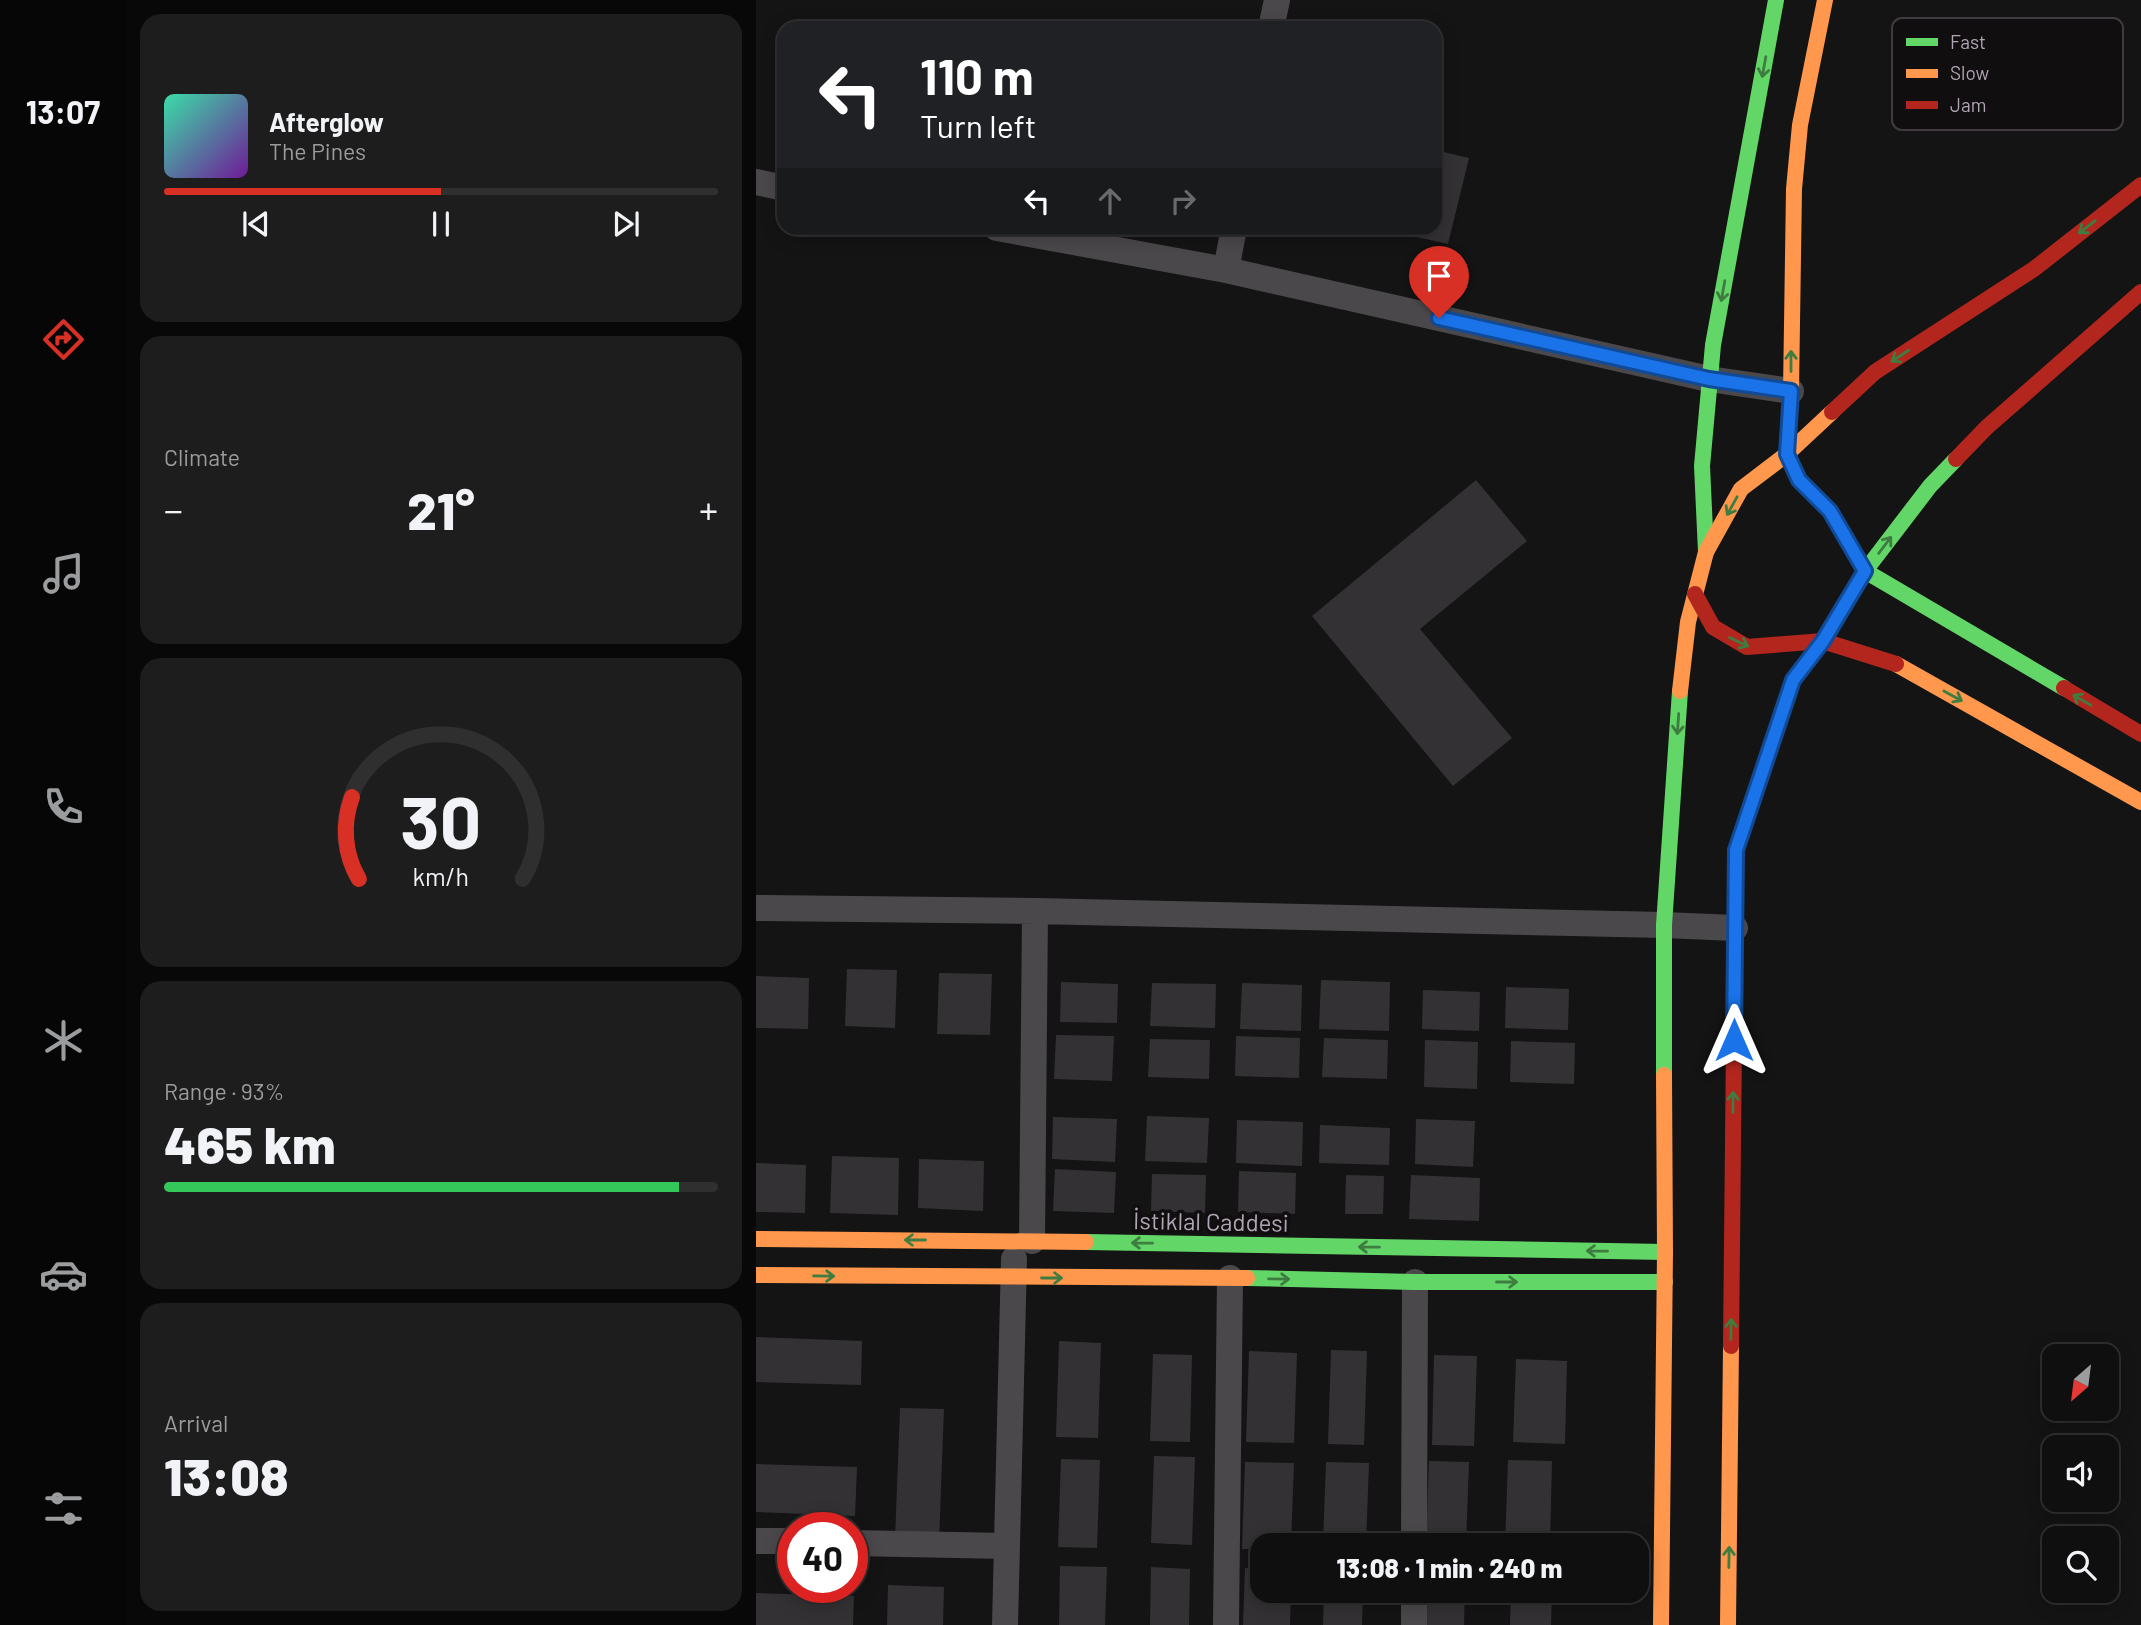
<!DOCTYPE html>
<html lang="en">
<head>
<meta charset="utf-8">
<style>
	body { margin:0; font-family:Barlow,sans-serif; background:#1d1d1d; color:#f1f3f6; height:100vh; display:flex; flex-direction:column; font-size:26px; white-space:nowrap }
	* { box-sizing:border-box; margin:0 }
	p { font-size:23px; color:#9b9c9e }
	.icon { flex:none; width:38px; height:38px; fill:none; stroke:currentColor; stroke-width:2; stroke-linecap:round; stroke-linejoin:round }
	.map { position:relative; flex:1; overflow:hidden }
	.sheet { display:flex; flex-direction:column; gap:14px; padding:14px; background:#080808; width:630px }
	.sheet>* { flex:none }
	.hud { position:absolute; left:21px; top:21px; width:665px; height:214px; border-radius:21px; box-shadow:0 4px 18px #0003,0 0 0 2px #2f2f2f; background:#202124; color:#fff; overflow:hidden }
	.needle { width:46px; rotate:208deg }
	.buttons { position:absolute; left:1286px; top:1344px; display:grid; gap:14px }
	.buttons a { display:grid; place-items:center; width:77px; height:77px; border-radius:14px; background:#0f0f0f; box-shadow:0 4px 18px #0003,0 0 0 2px #2f2f2f; font-size:35px }
	.speed { position:absolute; left:21px; top:1512px; display:flex; gap:14px; font-size:35px; font-weight:700; text-align:center }
	.speed>* { display:grid; place-content:center; width:91px; height:91px; border-radius:50%; background:#0f0f0f; box-shadow:0 4px 18px #0003,0 0 0 2px #2f2f2f; line-height:1 }
	.speed .limit { border:10px solid #d22; background:#fff; color:#111 }
	.pin { position:absolute; display:grid; place-items:center; width:60px; height:60px; color:#fff; margin:-72px -30px; border-radius:50% 50% 50% 0; rotate:-45deg; box-shadow:0 0 7px #0007 }
	.pin .icon { rotate:45deg }
	.me { position:absolute; width:77px; margin:-38px; rotate:0deg; stroke-linejoin:round; filter:drop-shadow(0 0 5px #0008) }
	.turn { display:flex; align-items:center; gap:24px; height:147px; padding:0 28px; font-size:32px }
	.turn .icon { width:91px; height:91px; stroke-width:2.5 }
	.turn b { display:block; font-size:49px; line-height:60px }
	.lanes { display:flex; align-items:center; height:66px; padding:0 28px; background:#0003; justify-content:center; gap:35px; direction:ltr }
	.lanes .off { opacity:.35 }
	.big { font-size:52px; font-weight:800; line-height:1.1 }
	.sheet .tile { flex:1; display:flex; flex-direction:column; justify-content:center; gap:10px; min-width:0; padding:0 24px; border-radius:21px; background:#1d1d1d }
	.sheet .dial { align-items:center; gap:0 }
	.dial svg { height:182px; overflow:visible; fill:none; stroke:#2f2f2f; stroke-width:7; stroke-linecap:round; text-anchor:middle }
	.dial text { fill:#f1f3f6; stroke:none }
	.song { display:flex; align-items:center; gap:21px }
	.cover { width:84px; height:84px; border-radius:10px; background:linear-gradient(135deg,hsl(160 70% 55%),hsl(280 70% 35%)) }
	.played { height:7px; border-radius:4px; background:linear-gradient(90deg,#d93025 50%,#2f2f2f 50%) }
	.keys { display:flex; justify-content:space-around; direction:ltr }
	.heat { display:flex; justify-content:space-between; align-items:center; font-size:38px; direction:ltr }
	.charge { height:10px; border-radius:5px; background:linear-gradient(90deg,#34c759 93%,#2f2f2f 0) }
	.trip { position:absolute; left:494px; top:1533px; width:399px; height:70px; border-radius:21px; background:#0f0f0f; box-shadow:0 4px 18px #0003,0 0 0 2px #2f2f2f; font-weight:800; line-height:70px; text-align:center }
	main { display:flex; flex:1; min-height:0 }
	.tabs { display:flex; flex-direction:column; width:126px; justify-content:space-around; align-items:center; background:#060606; color:#9b9c9e }
	.tabs .icon { width:49px; height:49px }
	.tabs .current { color:#d93025 }
	.tabs b { font-size:32px; color:#f1f3f6 }
	.map>svg:first-child { display:block }
	.building { fill:#333134 }
	.lines { fill:none; stroke-linecap:round; stroke-linejoin:round }
	.street { stroke:#4b484c; stroke-width:26 }
	.fast { stroke:#63d668; stroke-width:16 }
	.slow { stroke:#ff974d; stroke-width:16 }
	.jam { stroke:#b3261e; stroke-width:16 }
	.oneway { stroke:#3e7c40 }
	.route-casing { stroke:#114b97; stroke-width:18 }
	.route { stroke:#1a73e8; stroke-width:12 }
	.labels { text-anchor:middle; dominant-baseline:central; stroke-width:7; stroke-linejoin:round; paint-order:stroke }
	.street-label { font-size:24px; fill:#b1a5b4; stroke:#100e0f }
	.key { fill:#100e0f; stroke:#403b41; stroke-width:2 }
	.key-label { font-size:19px; fill:#b1a5b4 }
</style>
</head>
<body>
<main>
<nav class="tabs">
<b>13:07</b>
<svg class="icon current" aria-label="directions" viewBox="0 0 24 24"><path d="M12 3l9 9-9 9-9-9zM9 14v-3h6M13 9l2 2-2 2"/></svg>
<svg class="icon" aria-label="music" viewBox="0 0 24 24"><path d="M9 18V5l10-2v13"/><circle cx="6" cy="18" r="3"/><circle cx="16" cy="16" r="3"/></svg>
<svg class="icon" aria-label="phone" viewBox="0 0 24 24"><path d="M5 4h4l2 5-3 2q2 4 5 5l2-3 5 2v4C11 20 4 13 5 4z"/></svg>
<svg class="icon" aria-label="climate" viewBox="0 0 24 24"><path d="M12 3v18M4 7l16 10M4 17L20 7"/></svg>
<svg class="icon" aria-label="car" viewBox="0 0 24 24"><path d="M5 17H2v-5l4-1 3-4h7l3 4 3 1v5h-3M9 17h6M6 11h13"/><circle cx="7" cy="17" r="2"/><circle cx="17" cy="17" r="2"/></svg>
<svg class="icon" aria-label="filters" viewBox="0 0 24 24"><path d="M4 7h16M4 17h16"/><circle cx="9" cy="7" r="2"/><circle cx="15" cy="17" r="2"/></svg>
</nav>
<section class="sheet">
<div class="tile">
<div class="song"><i class="cover"></i><div><b>Afterglow</b><p>The Pines</p></div></div>
<div class="played"></div>
<div class="keys"><svg class="icon" aria-label="previous" viewBox="0 0 24 24"><path d="M18 5L8 12l10 7zM5 5v14"/></svg><svg class="icon" aria-label="pause" viewBox="0 0 24 24"><path d="M8 5v14M16 5v14"/></svg><svg class="icon" aria-label="next" viewBox="0 0 24 24"><path d="M6 5l10 7-10 7zM19 5v14"/></svg></div>
</div>
<div class="tile"><p>Climate</p>
<div class="heat"><a>−</a><b class="big">21°</b><a>+</a></div>
</div>
<div class="tile dial"><svg viewBox="0 0 100 80">
<path d="M14 69A42 42 0 1 1 86 69"/>
<path d="M14 69A42 42 0 0 1 11 33" stroke="#d93025"/>
<text x="50" y="56" font-size="32" font-weight="700">30</text>
<text x="50" y="72" font-size="11">km/h</text>
</svg></div>
<div class="tile"><p>Range · 93%</p><b class="big">465 km</b><div class="charge"></div></div>
<div class="tile"><p>Arrival</p><b class="big">13:08</b></div>
</section>
<div class="map">
<svg width="1385" height="1625" viewBox="0 0 1385 1625">
	<rect width="100%" height="100%" fill="#141414"/>
	<!-- building -->
	<path class="building" d="M679,150l34,8 -21,86 -67,-15 54,-1z
		M720,480l51,61 -107,88 92,109 -59,48 -141,-170z
		M91,969l50,1 -2,58 -50,-2z
		M183,973l53,1 -2,61 -53,-1z
		M0,976l53,2 -1,51 -52,-1z
		M565,980l69,2 -1,49 -70,-2z
		M305,982l57,2 -1,39 -57,-1z
		M396,983l64,1 -1,44 -65,-2z
		M486,983l60,2 -1,46 -61,-2z
		M750,987l63,2 -1,41 -63,-2z
		M667,990l57,2 -1,39 -57,-2z
		M300,1035l58,1 -2,45 -58,-2z
		M480,1036l64,2 -1,40 -64,-2z
		M568,1038l64,2 -1,39 -65,-2z
		M394,1039l60,1 -1,39 -61,-2z
		M669,1040l53,2 -1,47 -53,-2z
		M755,1041l64,2 -1,41 -64,-2z
		M391,1116l62,2 -2,45 -62,-2z
		M297,1117l64,2 -2,43 -63,-3z
		M660,1119l59,2 -2,46 -58,-3z
		M481,1120l66,2 -1,44 -66,-3z
		M564,1125l70,3 -1,37 -70,-2z
		M76,1156l67,2 -1,57 -68,-2z
		M163,1159l65,2 -1,50 -65,-3z
		M0,1163l50,2 -1,48 -49,-1z
		M299,1169l61,3 -2,41 -61,-2z
		M483,1171l57,2 -1,41 -57,-2z
		M396,1174l54,1 -1,38 -54,-2z
		M590,1175l38,1 -1,38h-38z
		M655,1175l69,3 -1,43 -70,-2z
		M0,1337l106,4 -1,44 -105,-3z
		M303,1341l42,2 -3,95 -42,-1z
		M575,1350l36,1 -3,94 -36,-1z
		M493,1351l48,2 -3,90 -48,-1z
		M397,1354l39,1 -2,87 -40,-1z
		M678,1355l43,1 -3,90 -42,-1z
		M760,1359l51,2 -2,83 -52,-2z
		M144,1408l44,1 -5,132 -44,-2z
		M398,1456l41,1 -3,88 -41,-2z
		M305,1459l39,1 -3,88 -39,-1z
		M752,1460l44,1 -2,84h-45z
		M673,1461l40,1 -3,83h-40z
		M489,1462l49,1 -3,82h-29v4h-20z
		M570,1462l43,1 -3,82h-43z
		M0,1464l101,3 -2,49 -99,-4z
		M304,1566l47,1 -2,58h-46z
		M395,1567l39,2 -1,56h-39z
		M489,1568l17,1v22h29l-1,34h-47z
		M132,1585l56,2 -1,38h-56z
		M568,1591h39l-1,34h-39z
		M669,1591h40l-1,34h-40z
		M755,1591h41l-1,34h-41z
		M0,1593l98,3 -1,29h-97z"/>
	<g class="lines">
		<!-- street -->
		<path class="street" d="M515,28l6,-28
			M0,182l28,6
			M241,228l229,42 483,109 82,12
			M470,270l8,-42
			M0,908l279,3 629,14 71,3
			M276,1241l3,-330
			M0,1541h37
			M96,1543l155,3
			M658,1545l1,-263
			M249,1625l9,-366
			M470,1625l4,-347
			M658,1625v-34"/>
		<!-- fast -->
		<path class="fast" d="M1038,470l5,10 31,31 35,60 199,117
			M950,552l-4,-86 11,-121 63,-345
			M979,938l1,-88 57,-170 30,-39 42,-70 65,-85 26,-27
			M908,1075v-150l16,-234
			M330,1242l579,10
			M491,1278l168,4h250"/>
		<!-- slow -->
		<path class="slow" d="M1038,470l-7,-16 4,-63 3,-202 6,-64 25,-125
			M1140,664l245,138
			M924,691l8,-69 18,-70 35,-63 46,-35 45,-42
			M0,1239l330,3
			M0,1275l491,3
			M905,1625l4,-373 -1,-177
			M972,1625l3,-279"/>
		<!-- jam -->
		<path class="jam" d="M1076,412l43,-40 159,-103 107,-84
			M1200,459l31,-32 154,-135
			M939,594l18,33 34,20 76,-6 73,23
			M1308,688l77,46
			M975,1346l4,-408"/>
	</g>
	<!-- one-way arrows -->
	<defs><path id="oneway-shaft" d="M-6 0H5M1.5-3L5.5 0L1.5 3" fill="none" stroke-width="1.6" stroke-linecap="round" stroke-linejoin="round" transform="scale(1.75)"/></defs>
	<g class="oneway">
		<use href="#oneway-shaft" transform="translate(1008 67) rotate(100)"/>
		<use href="#oneway-shaft" transform="translate(1331 227) rotate(142)"/>
		<use href="#oneway-shaft" transform="translate(967 291) rotate(100)"/>
		<use href="#oneway-shaft" transform="translate(1144 356) rotate(147)"/>
		<use href="#oneway-shaft" transform="translate(1035 361) rotate(-90)"/>
		<use href="#oneway-shaft" transform="translate(976 506) rotate(119)"/>
		<use href="#oneway-shaft" transform="translate(1129 545) rotate(-53)"/>
		<use href="#oneway-shaft" transform="translate(983 642) rotate(25)"/>
		<use href="#oneway-shaft" transform="translate(1197 696) rotate(29)"/>
		<use href="#oneway-shaft" transform="translate(1326 700) rotate(-149)"/>
		<use href="#oneway-shaft" transform="translate(922 724) rotate(94)"/>
		<use href="#oneway-shaft" transform="translate(977 1102) rotate(-89)"/>
		<use href="#oneway-shaft" transform="translate(159 1240) rotate(-180)"/>
		<use href="#oneway-shaft" transform="translate(386 1243) rotate(-179)"/>
		<use href="#oneway-shaft" transform="translate(613 1247) rotate(-179)"/>
		<use href="#oneway-shaft" transform="translate(841 1251) rotate(-179)"/>
		<use href="#oneway-shaft" transform="translate(68 1276) rotate(1)"/>
		<use href="#oneway-shaft" transform="translate(296 1278)"/>
		<use href="#oneway-shaft" transform="translate(523 1279) rotate(1)"/>
		<use href="#oneway-shaft" transform="translate(751 1282)"/>
		<use href="#oneway-shaft" transform="translate(975 1329) rotate(-89)"/>
		<use href="#oneway-shaft" transform="translate(973 1557) rotate(-89)"/>
	</g>
	<g class="lines">
		<!-- route casing -->
		<g class="route-casing">
			<path id="route" d="M683,318l270,61 82,12 -4,63 12,26 31,31 35,60 -42,70 -30,39 -57,170 -2,190"/>
		</g>
		<!-- route -->
		<use href="#route" class="route"/>
	</g>
	<g class="labels">
		<!-- street labels -->
		<g class="street-label">
			<text transform="translate(455 1221) rotate(1)">İstiklal Caddesi</text>
		</g>
	</g>
	<!-- legend -->
	<rect x="1136" y="18" width="231" height="112" rx="10" class="key"/>
	<rect x="1150" y="38" width="32" height="8" fill="#63d668"/>
	<rect x="1150" y="69" width="32" height="9" fill="#ff974d"/>
	<rect x="1150" y="101" width="32" height="8" fill="#b3261e"/>
	<g class="key-label">
		<text x="1194" y="49">Fast</text>
		<text x="1194" y="80">Slow</text>
		<text x="1194" y="112">Jam</text>
	</g>
</svg>
<div class="buttons">
<a><svg class="needle" viewBox="-14 -14 28 28"><path d="M0-13l5 13h-10z" fill="#e53935"/><path d="M0 13l5-13h-10z" fill="#9b9c9e"/></svg></a>
<a><svg class="icon" aria-label="sound" viewBox="0 0 24 24"><path d="M4 9h4l5-4v14l-5-4H4zM17 9q2 3 0 6"/></svg></a>
<a><svg class="icon" aria-label="search" viewBox="0 0 24 24"><circle cx="10" cy="10" r="6"/><path d="M15 15l6 6"/></svg></a>
</div>
<div class="speed"><div class="limit">40</div></div>
<div class="pin" style="left:683px;top:318px;background:#d93025"><svg class="icon" aria-label="arrive" viewBox="0 0 24 24"><path d="M6 21V4h12l-3 4 3 4H6"/></svg></div>
<svg class="me" style="left:978px;top:1040px" viewBox="-20 -20 40 40"><path d="M0-17L14 15 0 8-14 15z" fill="#1a73e8" stroke="#fff" stroke-width="4"/></svg>
<div class="trip">13:08 · 1 min · 240 m</div>
<div class="hud">
<div class="turn"><svg class="icon" aria-label="left" viewBox="0 0 24 24"><path d="M17 20v-9H6M10 6l-5 5 5 5"/></svg><div><b>110 m</b>Turn left</div></div>
<div class="lanes"><svg class="icon" aria-label="left" viewBox="0 0 24 24"><path d="M17 20v-9H6M10 6l-5 5 5 5"/></svg><svg class="icon off" aria-label="ahead" viewBox="0 0 24 24"><path d="M12 20V5M6 11l6-6 6 6"/></svg><svg class="icon off" aria-label="right" viewBox="0 0 24 24"><path d="M7 20v-9h11M14 6l5 5-5 5"/></svg></div>
</div>
</div>
</main>
</body>
</html>
